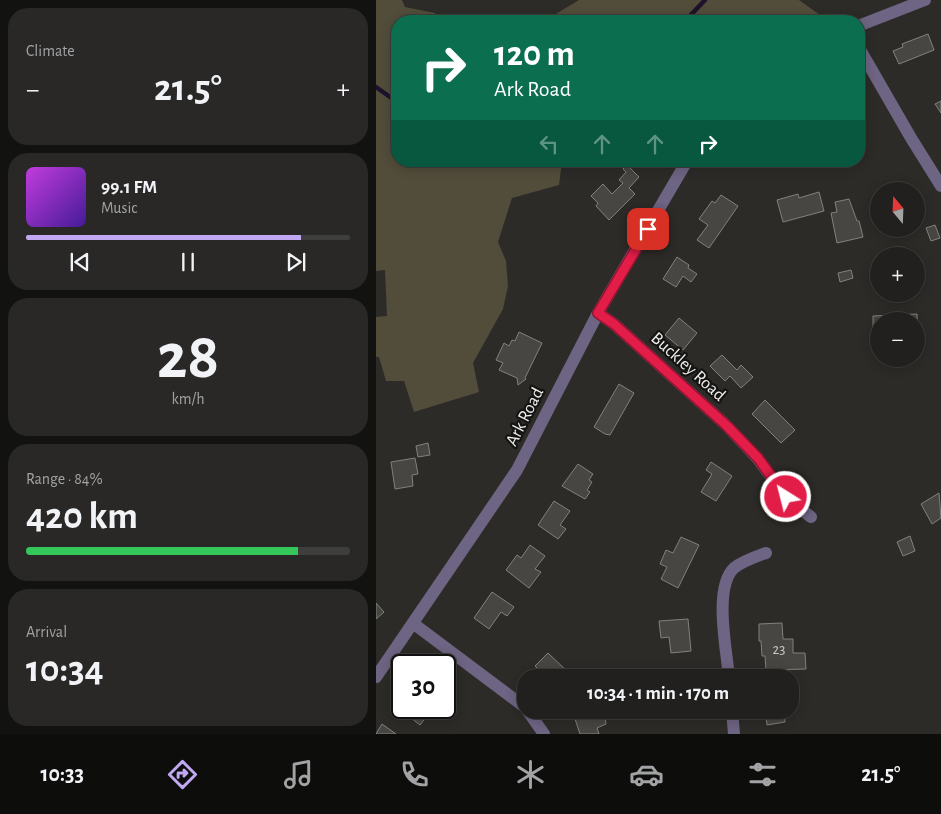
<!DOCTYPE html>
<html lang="en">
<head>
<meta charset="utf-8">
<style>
	body { margin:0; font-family:"Alegreya Sans",sans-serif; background:#292827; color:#f1f3f6; height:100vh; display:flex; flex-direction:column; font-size:19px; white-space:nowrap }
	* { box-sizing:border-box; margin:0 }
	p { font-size:16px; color:#a2a3a4 }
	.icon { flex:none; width:28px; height:28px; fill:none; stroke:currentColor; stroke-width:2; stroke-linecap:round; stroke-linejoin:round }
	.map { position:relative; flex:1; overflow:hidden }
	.details { display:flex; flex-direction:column; gap:8px; padding:8px; background:#121210; width:376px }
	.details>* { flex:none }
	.hud { position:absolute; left:15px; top:15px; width:474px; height:152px; border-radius:20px; box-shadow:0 2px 12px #0003,0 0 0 1px #3e3e3c; background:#0b6e4f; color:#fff; overflow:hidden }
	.needle { width:32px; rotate:341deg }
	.buttons { position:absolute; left:494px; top:182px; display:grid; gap:10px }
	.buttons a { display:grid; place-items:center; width:55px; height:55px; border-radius:50%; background:#21201e; box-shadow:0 2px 12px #0003,0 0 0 1px #3e3e3c; font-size:25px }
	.speed { position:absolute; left:15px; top:654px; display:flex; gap:10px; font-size:25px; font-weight:700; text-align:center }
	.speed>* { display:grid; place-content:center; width:65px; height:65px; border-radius:50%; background:#21201e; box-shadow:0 2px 12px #0003,0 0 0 1px #3e3e3c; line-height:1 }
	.speed .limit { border:2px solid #111; border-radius:8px; background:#fff; color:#111 }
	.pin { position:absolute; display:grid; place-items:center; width:42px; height:42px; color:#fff; margin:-21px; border-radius:10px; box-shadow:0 2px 8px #0006 }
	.me { position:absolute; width:55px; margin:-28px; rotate:324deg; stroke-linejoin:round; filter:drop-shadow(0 0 4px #0008) }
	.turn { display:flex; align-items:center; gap:18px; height:105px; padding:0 20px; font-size:22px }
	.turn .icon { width:65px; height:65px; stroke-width:2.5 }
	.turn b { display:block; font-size:35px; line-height:42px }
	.lanes { display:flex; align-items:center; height:48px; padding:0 20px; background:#0003; justify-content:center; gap:25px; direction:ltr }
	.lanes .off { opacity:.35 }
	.big { font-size:38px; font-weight:700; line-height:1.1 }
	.details .tile { flex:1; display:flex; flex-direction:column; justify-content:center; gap:8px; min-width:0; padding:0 18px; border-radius:20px; background:#292827 }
	.details .dial { align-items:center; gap:0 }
	.dial b { font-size:65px; line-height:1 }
	.song { display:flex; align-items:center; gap:15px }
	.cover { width:60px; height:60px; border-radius:8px; background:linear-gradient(135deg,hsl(290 70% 55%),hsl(260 70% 35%)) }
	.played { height:5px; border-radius:2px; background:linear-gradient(90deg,#c1a8f3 85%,#3e3e3c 85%) }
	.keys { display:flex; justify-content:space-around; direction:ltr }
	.heat { display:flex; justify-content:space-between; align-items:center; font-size:28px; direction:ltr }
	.charge { height:8px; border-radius:4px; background:linear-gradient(90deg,#34c759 84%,#3e3e3c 0) }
	.trip { position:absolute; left:141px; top:669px; width:282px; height:50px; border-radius:20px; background:#21201e; box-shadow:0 2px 12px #0003,0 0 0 1px #3e3e3c; font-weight:700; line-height:50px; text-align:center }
	.tabs { display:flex; height:80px; justify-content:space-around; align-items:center; background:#0d0d0c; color:#a2a3a4 }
	.tabs .icon { width:35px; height:35px }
	.tabs .current { color:#c1a8f3 }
	.tabs b { font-size:22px; color:#f1f3f6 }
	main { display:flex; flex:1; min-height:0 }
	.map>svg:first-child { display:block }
	.green { fill:#524c3a }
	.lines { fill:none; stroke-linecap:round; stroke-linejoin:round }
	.stream { stroke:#1c122b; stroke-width:4.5 }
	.building { fill:#474642; stroke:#82817d }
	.minor { stroke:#6e6483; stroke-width:12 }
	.route-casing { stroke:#92132f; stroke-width:12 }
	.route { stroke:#e11d48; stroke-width:9 }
	.labels { text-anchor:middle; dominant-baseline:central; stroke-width:4.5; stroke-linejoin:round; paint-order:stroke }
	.number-label { font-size:15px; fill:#c6c5c2 }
	.street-label { font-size:18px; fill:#f0efed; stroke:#141412 }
</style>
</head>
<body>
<main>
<section class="details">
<div class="tile"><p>Climate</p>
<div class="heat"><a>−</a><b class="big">21.5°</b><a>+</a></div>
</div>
<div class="tile">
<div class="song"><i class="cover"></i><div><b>99.1 FM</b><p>Music</p></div></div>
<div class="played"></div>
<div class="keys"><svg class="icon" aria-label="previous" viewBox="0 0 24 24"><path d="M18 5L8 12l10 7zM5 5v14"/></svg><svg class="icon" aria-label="pause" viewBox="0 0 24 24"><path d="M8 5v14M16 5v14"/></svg><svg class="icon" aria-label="next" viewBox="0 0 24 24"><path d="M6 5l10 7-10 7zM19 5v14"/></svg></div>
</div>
<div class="tile dial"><b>28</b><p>km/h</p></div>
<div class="tile"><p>Range · 84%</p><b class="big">420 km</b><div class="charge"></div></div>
<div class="tile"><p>Arrival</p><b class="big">10:34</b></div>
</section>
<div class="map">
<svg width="565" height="734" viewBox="0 0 565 734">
	<rect width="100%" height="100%" fill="#2c2b28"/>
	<!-- green -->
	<path class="green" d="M0,0h26l3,7 30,6 5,8h-43v140h165l-3,24 -47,13 -14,44 8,19 2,25 -5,23 -30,54 6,29 -65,20 -10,-31h-18l-7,-24h-3v-40l11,-1 -2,-46 -9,1z
		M203,0h220l24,17 -11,4h-268z"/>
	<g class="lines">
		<!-- stream -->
		<path class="stream" d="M309,21l20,-21
			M0,87l21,15
			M123,161l7,3 3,-3"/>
	</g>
	<!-- building -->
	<path class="building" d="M552,34l6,16 -35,14 -6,-13 10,-4 -1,-3z
		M565,101v12l-6,-9z
		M251,165l12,12 -10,11 6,6 -26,26 -13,-14 2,-3 -7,-7 12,-12 9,10 11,-11 -4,-3 7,-8 -3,-3z
		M443,192l5,19 -41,11 -6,-22 21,-6 1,4z
		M345,195l17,11 -29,42 -12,-8 11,-15 -9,-6 13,-18 3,2z
		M473,199l8,22h2l4,16 -26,6 -6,-30 6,-1 -2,-10z
		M559,225l5,13 -9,3 -5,-13z
		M301,257l12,8 -1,3 9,6 -6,8 -8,-6 -7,11 -13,-8z
		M475,270l2,8 -13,4 -2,-9z
		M541,314l1,25h-2v-18h-38v23h-5v-28z
		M303,318l18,15 -14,17 -18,-15z
		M143,332l23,11 -17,35 1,1 -8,6 -1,-7 -18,-8 4,-7 -7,-3 8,-17 5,3 3,-6 3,1z
		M346,355l15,15 4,-5 12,12 -12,11 -11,-12 -5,5 -15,-15z
		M243,384l15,9 -24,42 -5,-1 -11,-7z
		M389,400l30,30 -14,13 -29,-29z
		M52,443l2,12 -12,2 -2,-11z
		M39,458l3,16 -6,1 1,11 -18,3 -4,-27z
		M335,462l21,14 -16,25 -15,-9 11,-18 -6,-4z
		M202,464l15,10 -4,6 3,2 -5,8 3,2 -5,7 -23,-13z
		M563,493l2,25 -9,6 -11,-20z
		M178,501l16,10 -10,14 6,4 -8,10 -20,-14z
		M534,536l5,15 -12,5 -6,-14z
		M305,537l18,8 -21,43 -17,-9 6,-12 -7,-3 6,-14 7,3z
		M154,545l15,11 -10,13 6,3 -12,16 -23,-18 11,-15 4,3z
		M116,592l22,15 -7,9 -6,-4 -12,17 -15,-11z
		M0,603l8,9 -8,7z
		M312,619l3,32 -20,2 -2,-16 -8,1 -2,-17z
		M406,623l1,16h10v14h12l1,16 -40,1 -1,-14h-3l-1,-15h-2v-17z
		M172,653l22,21 -3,4h-20l-12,-12z
		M69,681l9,7 -9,13z
		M35,708h22l-13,17 -14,-11z
		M224,710h4l2,14 -9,4 2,6h-19l-5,-15z
		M291,710h27l1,3 -21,3 -1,-3h-5z
		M389,710h19l1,12 -18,3z
		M6,724l14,10h-20z"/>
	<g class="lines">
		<!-- minor -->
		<path class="minor" d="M482,26l67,-26
			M482,46l53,92 30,48
			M222,313l16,11 112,101 32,34 28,38 25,20
			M38,624l112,84
			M0,677l141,-207 81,-157 89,-152
			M353,678c-2,-27 -16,-90 5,-110 9,-7 21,-11 32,-15
			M151,710l17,24
			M356,710l2,24"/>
	</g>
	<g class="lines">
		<!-- route casing -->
		<g class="route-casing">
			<path id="route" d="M272,229l-50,84 16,11 112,101 32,33 28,39"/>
		</g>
		<!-- route -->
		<use href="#route" class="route"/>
	</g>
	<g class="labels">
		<!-- number labels -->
		<g class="number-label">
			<text x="403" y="649">23</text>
		</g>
		<!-- street labels -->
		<g class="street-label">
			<text transform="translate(312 367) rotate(42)">Buckley Road</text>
			<text transform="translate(149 417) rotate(-63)">Ark Road</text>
		</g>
	</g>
</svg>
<div class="buttons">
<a><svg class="needle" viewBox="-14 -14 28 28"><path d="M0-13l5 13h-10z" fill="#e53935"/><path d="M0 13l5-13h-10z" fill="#a2a3a4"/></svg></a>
<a>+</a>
<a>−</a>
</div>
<div class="speed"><div class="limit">30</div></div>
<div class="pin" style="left:272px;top:229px;background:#d93025"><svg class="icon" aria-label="arrive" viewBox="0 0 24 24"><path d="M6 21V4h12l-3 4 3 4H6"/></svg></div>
<svg class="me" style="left:410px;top:497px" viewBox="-20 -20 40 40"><circle r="17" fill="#e11d48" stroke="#fff" stroke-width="3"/><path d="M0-11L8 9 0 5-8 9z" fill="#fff"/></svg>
<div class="trip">10:34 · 1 min · 170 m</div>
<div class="hud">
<div class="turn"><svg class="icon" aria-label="right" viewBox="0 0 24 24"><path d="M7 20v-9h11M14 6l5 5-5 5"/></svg><div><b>120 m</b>Ark Road</div></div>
<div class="lanes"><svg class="icon off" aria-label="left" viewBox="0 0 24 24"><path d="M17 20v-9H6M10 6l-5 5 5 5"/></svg><svg class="icon off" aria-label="ahead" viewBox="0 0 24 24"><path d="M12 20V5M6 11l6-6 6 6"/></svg><svg class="icon off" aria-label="ahead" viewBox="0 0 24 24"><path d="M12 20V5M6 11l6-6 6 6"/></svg><svg class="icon" aria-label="right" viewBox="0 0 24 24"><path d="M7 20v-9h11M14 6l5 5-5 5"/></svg></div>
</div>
</div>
</main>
<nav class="tabs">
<b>10:33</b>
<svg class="icon current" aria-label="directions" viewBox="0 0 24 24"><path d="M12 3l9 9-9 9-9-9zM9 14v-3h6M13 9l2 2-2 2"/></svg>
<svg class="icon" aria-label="music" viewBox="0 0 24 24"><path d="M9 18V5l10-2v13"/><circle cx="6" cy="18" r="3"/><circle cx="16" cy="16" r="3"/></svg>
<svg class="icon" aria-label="phone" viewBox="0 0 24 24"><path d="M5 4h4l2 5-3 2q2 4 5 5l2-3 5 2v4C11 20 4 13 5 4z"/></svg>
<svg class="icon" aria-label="climate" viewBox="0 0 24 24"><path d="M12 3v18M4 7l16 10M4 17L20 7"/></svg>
<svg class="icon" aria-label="car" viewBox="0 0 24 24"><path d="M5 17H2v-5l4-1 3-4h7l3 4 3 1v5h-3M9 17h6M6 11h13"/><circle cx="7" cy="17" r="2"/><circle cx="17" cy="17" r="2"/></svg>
<svg class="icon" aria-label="filters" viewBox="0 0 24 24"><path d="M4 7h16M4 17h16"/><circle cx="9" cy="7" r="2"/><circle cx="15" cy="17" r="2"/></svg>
<b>21.5°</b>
</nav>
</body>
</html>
